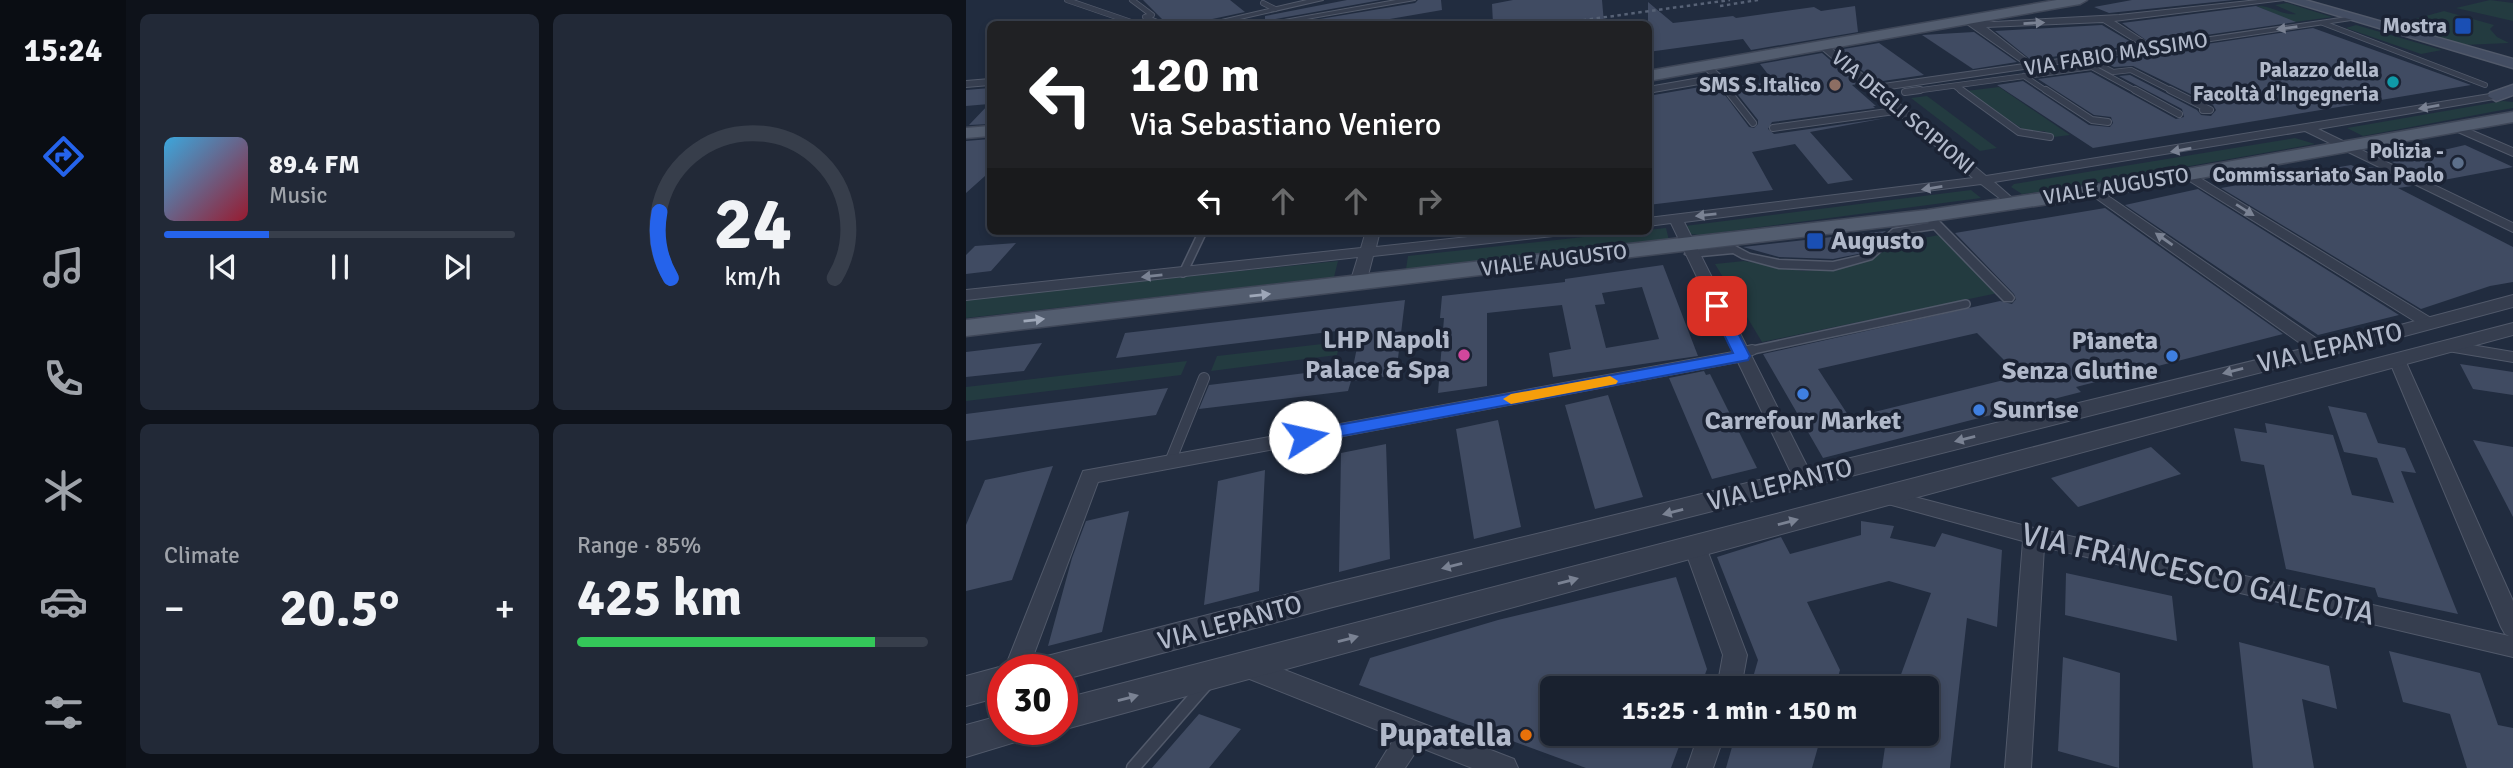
<!DOCTYPE html>
<html lang="en">
<head>
<meta charset="utf-8">
<style>
	body { margin:0; font-family:Signika,sans-serif; background:#222937; color:#f1f3f6; height:100vh; display:flex; flex-direction:column; font-size:26px; white-space:nowrap }
	* { box-sizing:border-box; margin:0 }
	p { font-size:23px; color:#9fa3aa }
	.icon { flex:none; width:38px; height:38px; fill:none; stroke:currentColor; stroke-width:2; stroke-linecap:round; stroke-linejoin:round }
	.map { position:relative; flex:1; overflow:hidden }
	.sheet { display:flex; flex-direction:column; gap:14px; padding:14px; background:#0e121a; width:840px }
	.sheet>* { flex:none }
	.hud { position:absolute; left:21px; top:21px; width:665px; height:214px; border-radius:10px; box-shadow:0 4px 10px #0003,0 0 0 2px #373e4b; background:#202124; color:#fff; overflow:hidden }
	.speed { position:absolute; left:21px; top:654px; display:flex; gap:14px; font-size:35px; font-weight:700; text-align:center }
	.speed>* { display:grid; place-content:center; width:91px; height:91px; border-radius:50%; background:#19212f; box-shadow:0 4px 10px #0003,0 0 0 2px #373e4b; line-height:1 }
	.speed .limit { border:10px solid #d22; background:#fff; color:#111 }
	.pin { position:absolute; display:grid; place-items:center; width:60px; height:60px; color:#fff; margin:-30px; border-radius:14px; box-shadow:0 4px 10px #0006 }
	.me { position:absolute; width:77px; margin:-38px; rotate:80deg; stroke-linejoin:round; filter:drop-shadow(0 0 5px #0008) }
	.turn { display:flex; align-items:center; gap:24px; height:147px; padding:0 28px; font-size:32px }
	.turn .icon { width:91px; height:91px; stroke-width:2.5 }
	.turn b { display:block; font-size:49px; line-height:60px }
	.lanes { display:flex; align-items:center; height:66px; padding:0 28px; background:#0003; justify-content:center; gap:35px; direction:ltr }
	.lanes .off { opacity:.35 }
	.big { font-size:52px; font-weight:700; line-height:1.1 }
	.sheet .widget { flex:1; display:flex; flex-direction:column; justify-content:center; gap:10px; min-width:0; padding:0 24px; border-radius:10px; background:#222937 }
	.sheet .dial { align-items:center; gap:0 }
	.dial svg { height:182px; overflow:visible; fill:none; stroke:#373e4b; stroke-width:7; stroke-linecap:round; text-anchor:middle }
	.dial text { fill:#f1f3f6; stroke:none }
	.song { display:flex; align-items:center; gap:21px }
	.cover { width:84px; height:84px; border-radius:10px; background:linear-gradient(135deg,hsl(200 70% 55%),hsl(350 70% 35%)) }
	.played { height:7px; border-radius:4px; background:linear-gradient(90deg,#2563eb 30%,#373e4b 30%) }
	.keys { display:flex; justify-content:space-around; direction:ltr }
	.heat { display:flex; justify-content:space-between; align-items:center; font-size:38px; direction:ltr }
	.charge { height:10px; border-radius:5px; background:linear-gradient(90deg,#34c759 85%,#373e4b 0) }
	.sheet .tiles { flex:1; display:grid; gap:14px; grid-template-columns:repeat(2,1fr) }
	.trip { position:absolute; left:574px; top:676px; width:399px; height:70px; border-radius:10px; background:#19212f; box-shadow:0 4px 10px #0003,0 0 0 2px #373e4b; font-weight:700; line-height:70px; text-align:center }
	main { display:flex; flex:1; min-height:0 }
	.dock { display:flex; flex-direction:column; width:126px; justify-content:space-around; align-items:center; background:#0a0d13; color:#9fa3aa }
	.dock .icon { width:49px; height:49px }
	.dock .active { color:#2563eb }
	.dock b { font-size:32px; color:#f1f3f6 }
	.map>svg:first-child { display:block }
	.green { fill:#233b40 }
	.building { fill:#404b62; fill-rule:evenodd }
	.lines { fill:none; stroke-linecap:round; stroke-linejoin:round }
	.service-far4-casing { stroke:#51596a; stroke-width:6 }
	.service-far3-casing { stroke:#51596a; stroke-width:8 }
	.service-far2-casing { stroke:#51596a; stroke-width:10 }
	.service-far1-casing { stroke:#51596a; stroke-width:12 }
	.service-casing { stroke:#51596a; stroke-width:15 }
	.pedestrian-casing { stroke:#51596a; stroke-width:3 }
	.minor-casing { stroke:#51596a; stroke-width:2 }
	.tertiary-casing { stroke:#51596a; stroke-width:2 }
	.secondary-casing { stroke:#51596a; stroke-width:3 }
	.primary-casing { stroke:#3f4758; stroke-width:3 }
	.service-far4 { stroke:#363e4f; stroke-width:4.5 }
	.service-far3 { stroke:#363e4f; stroke-width:6 }
	.service-far2 { stroke:#363e4f; stroke-width:7 }
	.service-far1 { stroke:#363e4f; stroke-width:10 }
	.service { stroke:#363e4f; stroke-width:12 }
	.pedestrian { fill:#363e4f; fill-rule:evenodd }
	.minor { fill:#363e4f; fill-rule:evenodd }
	.tertiary { fill:#363e4f; fill-rule:evenodd }
	.secondary { fill:#434d62; fill-rule:evenodd }
	.primary { fill:#535d6f; fill-rule:evenodd }
	.rail { stroke:#576276; stroke-width:2.5; stroke-dasharray:3.5 3.5; stroke-linecap:butt }
	.oneway { fill:#7a8293 }
	.oneway2 { fill:#9ea7b8 }
	.route { fill:#2563eb; stroke:#184099; stroke-width:2 }
	.slow { fill:#f59e0b }
	.transit-dot { fill:#1a4fb4; stroke:#1b2334; stroke-width:2.5 }
	.culture-dot { fill:#0f9aa8; stroke:#1b2334; stroke-width:2.5 }
	.education-dot { fill:#8d6e63; stroke:#1b2334; stroke-width:2.5 }
	.service-dot { fill:#5c6f8a; stroke:#1b2334; stroke-width:2.5 }
	.hotel-dot { fill:#d1479c; stroke:#1b2334; stroke-width:2.5 }
	.shop-dot { fill:#3f7fe0; stroke:#1b2334; stroke-width:2.5 }
	.food-dot { fill:#e8710a; stroke:#1b2334; stroke-width:2.5 }
	.labels { text-anchor:middle; dominant-baseline:central; stroke-width:7; stroke-linejoin:round; paint-order:stroke }
	.far-poi-label { font-size:21px; font-weight:bold; fill:#b1b9ca; stroke:#1b2334; text-anchor:end }
	.far-street-label { font-size:21px; fill:#b1b9ca; stroke:#1b2334 }
	.poi-label { font-size:26px; font-weight:bold; fill:#b1b9ca; stroke:#1b2334; text-anchor:start }
	.street-label { font-size:26px; fill:#b1b9ca; stroke:#1b2334 }
	.near-street-label { font-size:32px; fill:#b1b9ca; stroke:#1b2334 }
	.near-poi-label { font-size:32px; font-weight:bold; fill:#b1b9ca; stroke:#1b2334; text-anchor:end }
</style>
</head>
<body>
<main>
<nav class="dock">
<b>15:24</b>
<svg class="icon active" aria-label="directions" viewBox="0 0 24 24"><path d="M12 3l9 9-9 9-9-9zM9 14v-3h6M13 9l2 2-2 2"/></svg>
<svg class="icon" aria-label="music" viewBox="0 0 24 24"><path d="M9 18V5l10-2v13"/><circle cx="6" cy="18" r="3"/><circle cx="16" cy="16" r="3"/></svg>
<svg class="icon" aria-label="phone" viewBox="0 0 24 24"><path d="M5 4h4l2 5-3 2q2 4 5 5l2-3 5 2v4C11 20 4 13 5 4z"/></svg>
<svg class="icon" aria-label="climate" viewBox="0 0 24 24"><path d="M12 3v18M4 7l16 10M4 17L20 7"/></svg>
<svg class="icon" aria-label="car" viewBox="0 0 24 24"><path d="M5 17H2v-5l4-1 3-4h7l3 4 3 1v5h-3M9 17h6M6 11h13"/><circle cx="7" cy="17" r="2"/><circle cx="17" cy="17" r="2"/></svg>
<svg class="icon" aria-label="filters" viewBox="0 0 24 24"><path d="M4 7h16M4 17h16"/><circle cx="9" cy="7" r="2"/><circle cx="15" cy="17" r="2"/></svg>
</nav>
<section class="sheet">
<div class="tiles">
<div class="widget">
<div class="song"><i class="cover"></i><div><b>89.4 FM</b><p>Music</p></div></div>
<div class="played"></div>
<div class="keys"><svg class="icon" aria-label="previous" viewBox="0 0 24 24"><path d="M18 5L8 12l10 7zM5 5v14"/></svg><svg class="icon" aria-label="pause" viewBox="0 0 24 24"><path d="M8 5v14M16 5v14"/></svg><svg class="icon" aria-label="next" viewBox="0 0 24 24"><path d="M6 5l10 7-10 7zM19 5v14"/></svg></div>
</div>
<div class="widget dial"><svg viewBox="0 0 100 80">
<path d="M14 69A42 42 0 1 1 86 69"/>
<path d="M14 69A42 42 0 0 1 9 40" stroke="#2563eb"/>
<text x="50" y="56" font-size="32" font-weight="700">24</text>
<text x="50" y="72" font-size="11">km/h</text>
</svg></div>
<div class="widget"><p>Climate</p>
<div class="heat"><a>−</a><b class="big">20.5°</b><a>+</a></div>
</div>
<div class="widget"><p>Range · 85%</p><b class="big">425 km</b><div class="charge"></div></div>
</div>
</section>
<div class="map">
<svg width="1547" height="768" viewBox="0 0 1547 768">
	<rect width="100%" height="100%" fill="#212c3f"/>
	<!-- green -->
	<path class="green" d="M1524,0l23,3v18l-57,-13z
		M1321,3l45,14 -90,12 44,-10 -29,-13c14,-1 26,10 39,8l-21,-9z
		M1478,11l50,14 -4,4 7,8 12,6 -46,2 -70,-20z
		M1390,25l86,25 -21,4 -75,-26z
		M1033,87l71,48 -16,2 -10,-6 -17,1 -61,-41z
		M961,96l70,52 -17,3 -69,-53z
		M1537,101l10,1v6l-150,28 -16,-8z
		M1329,138l20,6 -262,46 -31,4 -11,-7 3,-3z
		M1005,190l10,8 -281,37 -10,-1 -5,-8z
		M700,228l3,12 -263,29 2,-13z
		M973,235l59,58 -236,49 -47,-78 29,-3 59,10 28,-2 47,-14 15,-11z
		M372,261l-4,16 -368,41v-19z
		M374,342l-3,13 -126,16 6,-15z
		M221,361l-6,14 -215,26v-14z"/>
	<!-- building -->
	<path class="building" d="M177,0h87l15,12 -42,9 -2,3h-20l-5,-5 -6,1 -3,4z
		M381,0h34l-116,21v-5z
		M452,0h23l1,10 -81,14h-71l125,-21z
		M547,0h89l2,23 -111,1 -1,-20z
		M1166,0h102l-125,13 -15,-6z
		M682,2l25,21 60,-7 3,2 78,-11 7,4 34,-5 3,26 -107,18 -8,-11 -95,13z
		M1290,6l40,16 -146,21 -28,-20z
		M1136,25l34,20 -105,15 -36,-29z
		M1347,28l158,57 -378,63 -96,-63 26,-4 66,44 21,2 3,-4 -2,-6 -17,-2 -56,-36 53,-7 85,47 8,-2 -2,-8 -63,-33 11,-1 67,35 4,5 10,1 5,-6 -3,-5 -80,-39 -19,1 -13,-7z
		M1008,32l43,30 -44,7 -51,-34z
		M913,43l45,32 -48,7 -38,-32z
		M856,53l36,31 -6,1 24,21h-3l2,2 -103,14 -4,7 6,5 112,-16 -76,14 43,48 -25,4 -33,-40 -43,8 21,38 -125,15v-109l52,-9h19l30,40 5,1 4,-4v-4l-27,-34 43,-4 -14,-18z
		M24,88v36l-21,1 20,-21 -23,2v-16z
		M24,139v37h-5l-19,17v-52z
		M1499,145l48,22 -80,15 -41,-20z
		M1385,165l10,4 11,-2 40,19 -14,2 115,59v35l-23,4 -69,23 -200,-121z
		M1232,189l201,126 -81,20 -193,-130z
		M1139,208l178,126 -207,53 5,5 -258,66 -60,-104 237,-53 12,3 4,-5 -2,-5 -59,-61zM1011,333l43,43 -170,42 -32,-49z
		M920,231l-23,22 -30,6 -54,-2 -36,-10z
		M50,243l-25,28 -25,3v-19l9,-9z
		M697,265l35,91 -145,21 -4,-24 22,-4 -9,-44 -75,8v73l-49,7 6,-75h-4l2,-22 123,-14v-3zM676,287l17,52 -53,9 -11,-43 10,-1 -3,-11z
		M439,300l-9,75 -45,6 -3,10 -149,18 10,-24 144,-18 8,-39 -245,30 9,-25z
		M76,343l-18,28 -58,6v-25z
		M1494,364l53,8v23l-40,-6z
		M738,371l2,4 4,-1 47,94 -45,11 -43,-101z
		M202,388l-12,27 -190,26v-27z
		M642,395l35,102 -48,12 -30,-104z
		M1362,406l38,7 12,30 27,5 11,25 -15,-2 57,143 -80,-17 -3,-9 -89,-19 -22,-104 -23,-4 -7,-33 33,5 -2,-10 68,12 19,60 42,8 -17,-45 -33,-6z
		M532,420l23,107 -47,12 -18,-110z
		M1507,440l40,7v70z
		M420,444l4,115 -51,13 2,-119z
		M1185,447l30,27 -103,33 -27,-29z
		M87,466l-41,114 -46,11v-66l19,-45z
		M299,470l-6,121 -55,14 14,-124z
		M163,511l-27,121 -54,14 24,-88 14,-37z
		M895,521l33,5 -4,12 45,9 7,-14 60,17 -5,77 -30,-9 -17,150h-68l5,-35h40v-45h-31l35,-95 -42,-12 -82,21 33,68 -5,18h-85l8,-28 -41,-103 64,-20 9,17 71,-19z
		M1100,573l106,23 5,45 -112,-26z
		M710,577l31,92 -7,19h-148v45h132l-13,35h-85l-227,-83 11,-27 128,-38z
		M1273,642l90,24 8,43 -35,-10 12,69h-61z
		M1423,651l91,22 18,52 15,3v40h-46l-17,-54 -47,-12z
		M1097,657l57,16 -1,95 -61,-17z
		M233,714l42,15 -32,39h-57z
		M770,733h86l-10,35h-86z"/>
	<g class="lines">
		<!-- service-far4 casing -->
		<g class="service-far4-casing">
			<path id="service-far4" d="M101,0l70,24
				M166,0l20,15 -7,2 17,7
				M297,3l12,6
				M1357,23l162,62
				M206,24h4
				M1121,58l26,14 18,-2 43,22
				M1058,76l24,16
				M752,78l11,14
				M989,86l8,6
				M941,92l185,-25 46,25"/>
		</g>
		<!-- service-far3 casing -->
		<g class="service-far3-casing">
			<path id="service-far3" d="M761,90l26,33
				M995,90l58,42 31,5
				M1080,90l46,30 16,2
				M1169,90l44,24
				M1204,90l40,20h-7
				M939,92l15,-2
				M807,128l129,-18"/>
		</g>
		<!-- service-far2 casing -->
		<g class="service-far2-casing">
			<path id="service-far2" d="M217,273l20,-42
				M778,352l222,-48"/>
		</g>
		<!-- service-far1 casing -->
		<g class="service-far1-casing">
			<path id="service-far1" d="M774,353l12,-3
				M204,462l34,-84"/>
		</g>
		<!-- service casing -->
		<g class="service-casing">
			<path id="service" d="M167,768l74,-85"/>
		</g>
		<!-- pedestrian casing -->
		<g class="pedestrian-casing">
			<path id="pedestrian" d="M965,216l4,1 77,78 2,3 -2,3h-8l-70,-72 -34,5 -28,25 -39,11 -54,-2 -37,-10 -9,-5 -42,4 -6,-3 6,-3 44,-5 15,8 29,6 54,2 31,-7 29,-26 36,-6 -3,-4z"/>
		</g>
		<!-- minor casing -->
		<g class="minor-casing">
			<path id="minor" d="M341,0h16l-105,24h-14z
				M430,0h19l-137,24h-17z
				M1292,0h26l-170,21 31,20 2,2 -5,3 -39,-24 -117,5 41,32 2,2 -4,3 329,-48 4,3 -475,71 103,86 510,-83 4,1v4l-182,31 195,94v9l-208,-101 -311,51 24,21 -7,4 -30,-23 -297,38 130,258 -3,5 -7,2 -7,-2 -59,-123 -640,120 -70,188h-24l79,-199 650,-119 -62,-129 -23,3v-8l325,-40 -154,-131v-4h6l51,42 148,-21 -60,-42v-4l3,-1 27,5 125,-7z
				M741,63l15,13v4l-74,13v-6l63,-11 -9,-10z
				M24,79v6l-24,2v-6z
				M1485,125h8l54,23v8l-62,-27z
				M1221,170l249,151 2,3 -8,5 -6,-2 -241,-150 -2,-3z
				M1129,187l231,158 2,4 -2,4h-12l-224,-159 -1,-3z
				M400,231h14l-4,16 147,-16h46l-7,4 -189,21 -7,27 -8,5 -8,-5 8,-26 -392,43v-10l395,-42z
				M1482,341l65,11v10l-71,-12 -2,-4 2,-4z
				M1431,355l8,5 108,241v56l-469,-110 -13,221h-26l18,-227 -146,-40 -3,-5 3,-5 7,-2 150,39 475,108 -4,-2 -4,-7 -112,-267z
				M729,539l8,2 3,6 41,108 -6,33h-24l6,-33 -39,-108 3,-6z
				M280,655l268,104 4,9h-46l-53,-21 -14,21h-29l19,-31 -158,-63 -3,-8 3,-8z
				M733,733h26l-12,35h-26z"/>
		</g>
		<!-- tertiary casing -->
		<g class="tertiary-casing">
			<path id="tertiary" d="M1547,295v12l-112,30 -1072,271 -267,72v-10h-31l5,-10 11,-4 282,-72 1060,-256z
				M1547,323v12l-1451,395h-2h2v-31z
				M37,666l10,4h-10v26l-37,10v-30z
				M37,715v15h21l-5,11 -53,16v-32z"/>
		</g>
		<!-- secondary casing -->
		<g class="secondary-casing">
			<path id="secondary" d="M1319,0h20l208,59v9z
				M1547,85v10l-17,6 -8,-5 2,-3z"/>
		</g>
		<!-- primary casing -->
		<g class="primary-casing">
			<path id="primary" d="M1091,0h30l-7,4 -432,77v-10z
				M1547,112v10l-418,75 -168,25 -961,114v-16l961,-110 168,-25z
				M24,126v10l-24,2v-10z"/>
		</g>
		<!-- service-far4 -->
		<use href="#service-far4" class="service-far4"/>
		<!-- service-far3 -->
		<use href="#service-far3" class="service-far3"/>
		<!-- service-far2 -->
		<use href="#service-far2" class="service-far2"/>
		<!-- service-far1 -->
		<use href="#service-far1" class="service-far1"/>
		<!-- service -->
		<use href="#service" class="service"/>
		<!-- pedestrian -->
		<use href="#pedestrian" class="pedestrian"/>
		<!-- minor -->
		<use href="#minor" class="minor"/>
		<!-- tertiary -->
		<use href="#tertiary" class="tertiary"/>
		<!-- secondary -->
		<use href="#secondary" class="secondary"/>
		<!-- primary -->
		<use href="#primary" class="primary"/>
		<!-- rail -->
		<path class="rail" d="M754,6l38,-6
			M589,24l175,-24"/>
	</g>
	<!-- one-way arrows -->
	<defs><path id="oneway-solid" d="M-6-.8H1V-3.2L6.5 0L1 3.2V.8H-6Z" transform="scale(1.75)"/></defs>
	<g class="oneway">
		<use href="#oneway-solid" transform="translate(1068 23) rotate(-3)"/>
		<use href="#oneway-solid" transform="translate(1321 28) rotate(172)"/>
		<use href="#oneway-solid" transform="translate(1463 107) rotate(170)"/>
		<use href="#oneway-solid" transform="translate(1215 150) rotate(170)"/>
		<use href="#oneway-solid" transform="translate(966 188) rotate(171)"/>
		<use href="#oneway-solid" transform="translate(1279 210) rotate(32)"/>
		<use href="#oneway-solid" transform="translate(740 215) rotate(174)"/>
		<use href="#oneway-solid" transform="translate(1198 239) rotate(-145)"/>
		<use href="#oneway-solid" transform="translate(186 276) rotate(174)"/>
		<use href="#oneway-solid" transform="translate(1267 371) rotate(166)"/>
		<use href="#oneway-solid" transform="translate(999 439) rotate(166)"/>
		<use href="#oneway-solid" transform="translate(707 512) rotate(166)"/>
		<use href="#oneway-solid" transform="translate(822 522) rotate(-15)"/>
		<use href="#oneway-solid" transform="translate(486 566) rotate(166)"/>
		<use href="#oneway-solid" transform="translate(602 581) rotate(-15)"/>
		<use href="#oneway-solid" transform="translate(382 639) rotate(-15)"/>
		<use href="#oneway-solid" transform="translate(162 698) rotate(-15)"/>
	</g>
	<g class="oneway2">
		<use href="#oneway-solid" transform="translate(294 295) rotate(-6)"/>
		<use href="#oneway-solid" transform="translate(68 320) rotate(-6)"/>
	</g>
	<!-- route -->
	<path class="route" d="M751,302l7,4 26,50 -2,4 -443,83 -9,-6 9,-6 428,-78 -23,-47z"/>
	<!-- slow -->
	<path class="slow" d="M644,376l8,5 -2,3 -105,20 -8,-5 8,-5z"/>
	<!-- markers -->
	<g class="transit-dot">
		<rect x="1488" y="17" width="18" height="18" rx="3.5"/>
		<rect x="840" y="232" width="18" height="18" rx="3.5"/>
	</g>
	<circle class="culture-dot" cx="1427" cy="82" r="7"/>
	<circle class="education-dot" cx="869" cy="85" r="7"/>
	<circle class="service-dot" cx="1492" cy="163" r="7"/>
	<circle class="hotel-dot" cx="498" cy="355" r="7"/>
	<g class="shop-dot">
		<circle cx="1206" cy="356" r="7"/>
		<circle cx="837" cy="394" r="7"/>
		<circle cx="1013" cy="410" r="7"/>
	</g>
	<circle class="food-dot" cx="560" cy="735" r="7"/>
	<g class="labels">
		<!-- far-poi labels -->
		<g class="far-poi-label">
			<text x="1481" y="26">Mostra</text>
			<text x="1413" y="70">Palazzo della<tspan x="1413" dy="24">Facoltà d'Ingegneria</tspan></text>
			<text x="855" y="85">SMS S.Italico</text>
			<text x="1478" y="151">Polizia -<tspan x="1478" dy="24">Commissariato San Paolo</tspan></text>
		</g>
		<!-- far-street labels -->
		<g class="far-street-label">
			<text transform="translate(1150 54) rotate(-9)">VIA FABIO MASSIMO</text>
			<text transform="translate(937 112) rotate(40)">VIA DEGLI SCIPIONI</text>
			<text transform="translate(1150 186) rotate(-9)">VIALE AUGUSTO</text>
			<text transform="translate(588 260) rotate(-7)">VIALE AUGUSTO</text>
		</g>
		<!-- poi labels -->
		<g class="poi-label">
			<text x="865" y="241">Augusto</text>
			<text x="484" y="340" text-anchor="end">LHP Napoli<tspan x="484" dy="30">Palace &amp; Spa</tspan></text>
			<text x="1192" y="341" text-anchor="end">Pianeta<tspan x="1192" dy="30">Senza Glutine</tspan></text>
			<text x="1027" y="410">Sunrise</text>
			<text x="837" y="421" text-anchor="middle">Carrefour Market</text>
		</g>
		<!-- street labels -->
		<g class="street-label">
			<text transform="translate(1364 348) rotate(-13)">VIA LEPANTO</text>
			<text transform="translate(814 485) rotate(-14)">VIA LEPANTO</text>
			<text transform="translate(264 623) rotate(-15)">VIA LEPANTO</text>
		</g>
		<!-- near-street labels -->
		<g class="near-street-label">
			<text transform="translate(1232 574) rotate(13)">VIA FRANCESCO GALEOTA</text>
		</g>
		<!-- near-poi labels -->
		<g class="near-poi-label">
			<text x="546" y="735">Pupatella</text>
		</g>
	</g>
</svg>
<div class="speed"><div class="limit">30</div></div>
<div class="pin" style="left:751px;top:306px;background:#d93025"><svg class="icon" aria-label="arrive" viewBox="0 0 24 24"><path d="M6 21V4h12l-3 4 3 4H6"/></svg></div>
<svg class="me" style="left:339px;top:437px" viewBox="-20 -20 40 40"><circle r="19" fill="#fff"/><path d="M0-13L10 11 0 6-10 11z" fill="#2563eb"/></svg>
<div class="trip">15:25 · 1 min · 150 m</div>
<div class="hud">
<div class="turn"><svg class="icon" aria-label="left" viewBox="0 0 24 24"><path d="M17 20v-9H6M10 6l-5 5 5 5"/></svg><div><b>120 m</b>Via Sebastiano Veniero</div></div>
<div class="lanes"><svg class="icon" aria-label="left" viewBox="0 0 24 24"><path d="M17 20v-9H6M10 6l-5 5 5 5"/></svg><svg class="icon off" aria-label="ahead" viewBox="0 0 24 24"><path d="M12 20V5M6 11l6-6 6 6"/></svg><svg class="icon off" aria-label="ahead" viewBox="0 0 24 24"><path d="M12 20V5M6 11l6-6 6 6"/></svg><svg class="icon off" aria-label="right" viewBox="0 0 24 24"><path d="M7 20v-9h11M14 6l5 5-5 5"/></svg></div>
</div>
</div>
</main>
</body>
</html>
